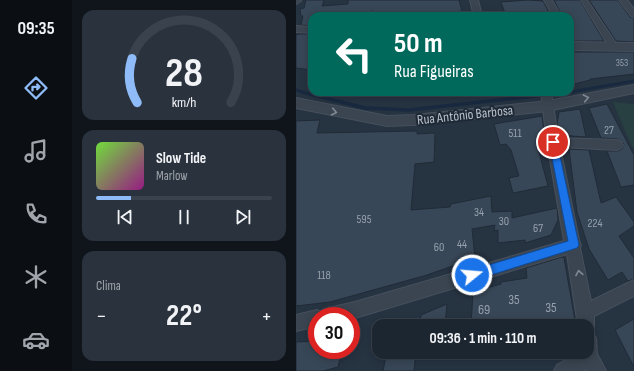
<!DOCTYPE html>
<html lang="pt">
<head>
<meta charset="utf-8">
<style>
	body { margin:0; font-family:"Sofia Sans Condensed",sans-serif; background:#29323d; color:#f1f3f6; height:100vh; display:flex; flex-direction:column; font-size:15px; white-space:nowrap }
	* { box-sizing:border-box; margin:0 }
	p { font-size:13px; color:#a0a5ab }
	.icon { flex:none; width:22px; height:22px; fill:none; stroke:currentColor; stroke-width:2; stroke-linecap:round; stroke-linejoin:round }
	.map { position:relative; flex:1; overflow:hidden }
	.panel { display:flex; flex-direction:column; gap:10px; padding:10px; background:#0f151b; width:224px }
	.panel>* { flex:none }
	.banner { position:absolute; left:12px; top:12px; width:266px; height:84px; border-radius:12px; box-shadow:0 2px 10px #0003,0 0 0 1px #3a434d; background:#00695c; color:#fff; overflow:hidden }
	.speed { position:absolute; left:12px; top:307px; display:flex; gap:8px; font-size:20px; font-weight:700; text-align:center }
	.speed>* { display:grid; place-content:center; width:52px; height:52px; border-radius:50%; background:#1c2631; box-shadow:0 2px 10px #0003,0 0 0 1px #3a434d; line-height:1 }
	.speed .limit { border:6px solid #d22; background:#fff; color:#111 }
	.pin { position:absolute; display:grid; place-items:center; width:34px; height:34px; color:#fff; margin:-17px; border:2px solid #fff; border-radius:50%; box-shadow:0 1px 4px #0007 }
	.me { position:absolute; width:44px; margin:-22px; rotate:73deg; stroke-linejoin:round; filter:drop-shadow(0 0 3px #0008) }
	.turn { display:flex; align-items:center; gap:14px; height:84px; padding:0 20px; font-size:18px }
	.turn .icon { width:52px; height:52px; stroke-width:2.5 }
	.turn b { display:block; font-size:28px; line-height:34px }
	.big { font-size:30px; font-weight:700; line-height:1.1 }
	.panel .tile { flex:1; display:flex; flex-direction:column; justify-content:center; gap:6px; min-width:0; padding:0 14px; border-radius:12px; background:#29323d }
	.panel .dial { align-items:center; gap:0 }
	.dial svg { height:104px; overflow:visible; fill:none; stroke:#3a434d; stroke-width:7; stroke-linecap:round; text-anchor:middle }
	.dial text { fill:#f1f3f6; stroke:none }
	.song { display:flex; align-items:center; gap:12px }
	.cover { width:48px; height:48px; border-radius:6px; background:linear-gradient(135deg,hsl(100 70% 55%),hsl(310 70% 35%)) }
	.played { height:4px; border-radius:2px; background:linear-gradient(90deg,#8fbcf8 20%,#3a434d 20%) }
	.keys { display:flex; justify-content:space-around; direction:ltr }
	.heat { display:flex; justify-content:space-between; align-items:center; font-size:22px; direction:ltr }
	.trip { position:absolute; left:76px; top:319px; width:222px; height:40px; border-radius:12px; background:#1c2631; box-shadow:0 2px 10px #0003,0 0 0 1px #3a434d; font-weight:700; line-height:40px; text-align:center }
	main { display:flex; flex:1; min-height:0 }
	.menu { display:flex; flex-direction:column; width:72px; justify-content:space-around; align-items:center; background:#0b0f14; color:#a0a5ab }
	.menu .icon { width:28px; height:28px }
	.menu .on { color:#8fbcf8 }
	.menu b { font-size:18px; color:#f1f3f6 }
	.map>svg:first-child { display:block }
	.green { fill:#284042 }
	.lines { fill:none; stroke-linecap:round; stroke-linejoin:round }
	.stream-far1 { stroke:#192a40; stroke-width:3 }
	.stream { stroke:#192a40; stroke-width:3.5 }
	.building { fill:#384757; stroke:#212b38 }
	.minor-casing { stroke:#47505d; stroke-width:2 }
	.tertiary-casing { stroke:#47505d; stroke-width:2 }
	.minor { fill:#3a4551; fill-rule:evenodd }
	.tertiary { fill:#3a4551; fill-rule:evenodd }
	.oneway { stroke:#7f8994 }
	.route { fill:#1a73e8; stroke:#114b97 }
	.labels { text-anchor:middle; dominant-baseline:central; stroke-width:4; stroke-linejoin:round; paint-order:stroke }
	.far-number-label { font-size:10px; fill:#95a0ac }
	.number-label { font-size:12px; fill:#95a0ac }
	.street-label { font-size:14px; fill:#b7c0cb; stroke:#1f2936 }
	.near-number-label { font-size:14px; fill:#95a0ac }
</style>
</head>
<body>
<main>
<nav class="menu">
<b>09:35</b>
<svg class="icon on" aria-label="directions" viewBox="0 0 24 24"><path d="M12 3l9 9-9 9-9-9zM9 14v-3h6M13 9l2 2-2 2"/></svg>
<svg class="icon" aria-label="music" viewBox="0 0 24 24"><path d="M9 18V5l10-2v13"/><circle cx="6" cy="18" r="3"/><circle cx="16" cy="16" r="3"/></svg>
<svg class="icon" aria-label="phone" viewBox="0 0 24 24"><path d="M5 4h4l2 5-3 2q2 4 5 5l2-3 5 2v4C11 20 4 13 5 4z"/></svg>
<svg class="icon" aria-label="climate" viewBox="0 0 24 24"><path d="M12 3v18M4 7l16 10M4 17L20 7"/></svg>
<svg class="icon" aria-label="car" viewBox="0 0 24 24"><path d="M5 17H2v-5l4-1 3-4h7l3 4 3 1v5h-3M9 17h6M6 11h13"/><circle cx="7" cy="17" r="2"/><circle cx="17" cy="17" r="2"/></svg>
</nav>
<section class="panel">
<div class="tile dial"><svg viewBox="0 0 100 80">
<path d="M14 69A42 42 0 1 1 86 69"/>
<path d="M14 69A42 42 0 0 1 10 35" stroke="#8fbcf8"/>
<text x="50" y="56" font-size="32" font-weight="700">28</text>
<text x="50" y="72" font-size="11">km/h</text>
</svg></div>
<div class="tile">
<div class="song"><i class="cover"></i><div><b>Slow Tide</b><p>Marlow</p></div></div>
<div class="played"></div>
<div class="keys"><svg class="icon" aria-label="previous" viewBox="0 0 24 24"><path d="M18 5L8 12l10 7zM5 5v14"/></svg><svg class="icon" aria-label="pause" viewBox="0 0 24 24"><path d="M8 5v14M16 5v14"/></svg><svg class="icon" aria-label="next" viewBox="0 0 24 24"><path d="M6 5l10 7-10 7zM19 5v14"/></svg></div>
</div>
<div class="tile"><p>Clima</p>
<div class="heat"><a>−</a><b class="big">22°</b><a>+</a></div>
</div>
</section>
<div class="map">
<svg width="338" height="371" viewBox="0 0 338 371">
	<rect width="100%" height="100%" fill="#263341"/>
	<!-- green -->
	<path class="green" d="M317,102l21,2v43h-2z"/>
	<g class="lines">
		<!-- stream-far1 -->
		<path class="stream-far1" d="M0,90l10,3
			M274,92l64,-11
			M269,93l5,-1"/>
		<!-- stream -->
		<path class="stream" d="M6,92l63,16 44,2 161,-18
			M274,92h2"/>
	</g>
	<!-- building -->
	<path class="building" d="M10,0h18l-2,6 26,-2v-4h111l3,11 -49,5h-40v-5l-21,3 -1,2h-39v10l-11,-1 2,-9h-2l-1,-7 4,-1z
		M232,0l15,1 8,15h-45l-5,-14z
		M258,0h26l24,41h-34v-25h-8z
		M293,0h29l12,17 4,1v24l-18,-1z
		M3,34h13v36l-16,-2v-33z
		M274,52h64v22l-44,5v1l-20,5z
		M311,104l27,51v30l-13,2 -14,-36h11l4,-2 2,-5 -6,-5 -17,-1 -12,-30z
		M284,109l6,28 -27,-2 -2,-11 2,-12z
		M246,116l3,24 -9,1 12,45 -35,7 -4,-15 10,-2 -8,-26 -5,-6 -6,1 -6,-21z
		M24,120l-3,13 100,-2v3l18,-1 -1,29 -19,2 -4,46 39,-3 1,-3 40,-8 1,16 20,-1v7l45,-10 1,12 -7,15 -26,8v-3l-27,3v-13l-4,1 1,-6 -23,4 3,29 -48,17 -97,27 -34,4v-185z
		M273,149l20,1 12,53 15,-6 18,25v4l-15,10 15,22v21l-6,2 -6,-9 -14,8 -19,-31 -12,-37z
		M266,257l2,1 12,68h-105l2,-34 28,-8v-2l26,-4 -1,-10z
		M151,304l-2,22h-26l2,-11z
		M338,319v48l-19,-37z
		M21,341v9h25l-4,17 -15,4h-27v-29z
		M120,352l-2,19h-31l3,-15z"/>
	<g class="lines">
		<!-- minor casing -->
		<g class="minor-casing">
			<path id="minor" d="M174,0h8l4,16h-8z
				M248,0h8l9,16h-8z
				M285,0h6l32,48 -2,2h-6z
				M323,0h8l7,9v8l-3,-1z
				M245,92h10l7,46 59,2 4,2 2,3 -2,3 -4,2 -57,-3 19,93 2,5 -1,3 11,53 43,-21v16l-40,20v10l-2,6 4,6 1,16 9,17h-19l-1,-2 -2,2h-30l3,-6c10,-5 19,-13 30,-13v-26h-9l-11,-72 -212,64 -4,1v-3h-34v10l-21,5v-16l21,-5 5,2 6,-4 27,-6 209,-61 -17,-99z"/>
		</g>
		<!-- tertiary casing -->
		<g class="tertiary-casing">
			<path id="tertiary" d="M0,0h5v1l-5,3z
				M0,26l16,1v6l-16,-1z
				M274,42l64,1v8l-64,-1z
				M338,85v8l-86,18 -134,14 -27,1 -91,-18v-10l91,18 27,-1 134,-14z"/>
		</g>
		<!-- minor -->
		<use href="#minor" class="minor"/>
		<!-- tertiary -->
		<use href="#tertiary" class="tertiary"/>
	</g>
	<!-- one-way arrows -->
	<defs><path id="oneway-chevron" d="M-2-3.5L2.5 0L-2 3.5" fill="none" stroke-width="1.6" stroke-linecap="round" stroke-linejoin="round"/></defs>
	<g class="oneway">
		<use href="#oneway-chevron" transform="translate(290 98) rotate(-11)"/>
		<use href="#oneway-chevron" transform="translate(38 112) rotate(12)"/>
		<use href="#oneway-chevron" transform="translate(283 273) rotate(-100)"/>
	</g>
	<!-- route -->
	<path class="route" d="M257,138l4,4 22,103 -2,3 -105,33 -4,-2 -2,-4 2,-4 4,-1 96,-29 -19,-99z"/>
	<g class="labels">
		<!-- far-number labels -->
		<g class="far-number-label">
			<text x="326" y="63">353</text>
		</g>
		<!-- number labels -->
		<g class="number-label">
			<text x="313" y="130">27</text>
			<text x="219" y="133">511</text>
			<text x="183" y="212">34</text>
			<text x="68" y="219">595</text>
			<text x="208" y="221">30</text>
			<text x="299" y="223">224</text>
			<text x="242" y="228">67</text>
			<text x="166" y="244">44</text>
			<text x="143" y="247">60</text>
			<text x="28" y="275">118</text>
		</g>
		<!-- street labels -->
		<g class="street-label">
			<text transform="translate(169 115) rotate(-6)">Rua Antônio Barbosa</text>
		</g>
		<!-- near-number labels -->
		<g class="near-number-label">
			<text x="218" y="299">35</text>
			<text x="255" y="307">35</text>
			<text x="188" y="309">69</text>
		</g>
	</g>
</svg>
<div class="speed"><div class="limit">30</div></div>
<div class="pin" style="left:257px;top:142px;background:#d93025"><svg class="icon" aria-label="arrive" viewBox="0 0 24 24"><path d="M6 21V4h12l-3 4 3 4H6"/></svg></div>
<svg class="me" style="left:176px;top:275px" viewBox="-20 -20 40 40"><circle r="17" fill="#1a73e8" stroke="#fff" stroke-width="3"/><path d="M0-11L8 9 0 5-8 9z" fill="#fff"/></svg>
<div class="trip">09:36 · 1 min · 110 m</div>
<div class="banner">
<div class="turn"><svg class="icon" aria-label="left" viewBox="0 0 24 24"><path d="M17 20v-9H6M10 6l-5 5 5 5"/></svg><div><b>50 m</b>Rua Figueiras</div></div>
</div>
</div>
</main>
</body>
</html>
